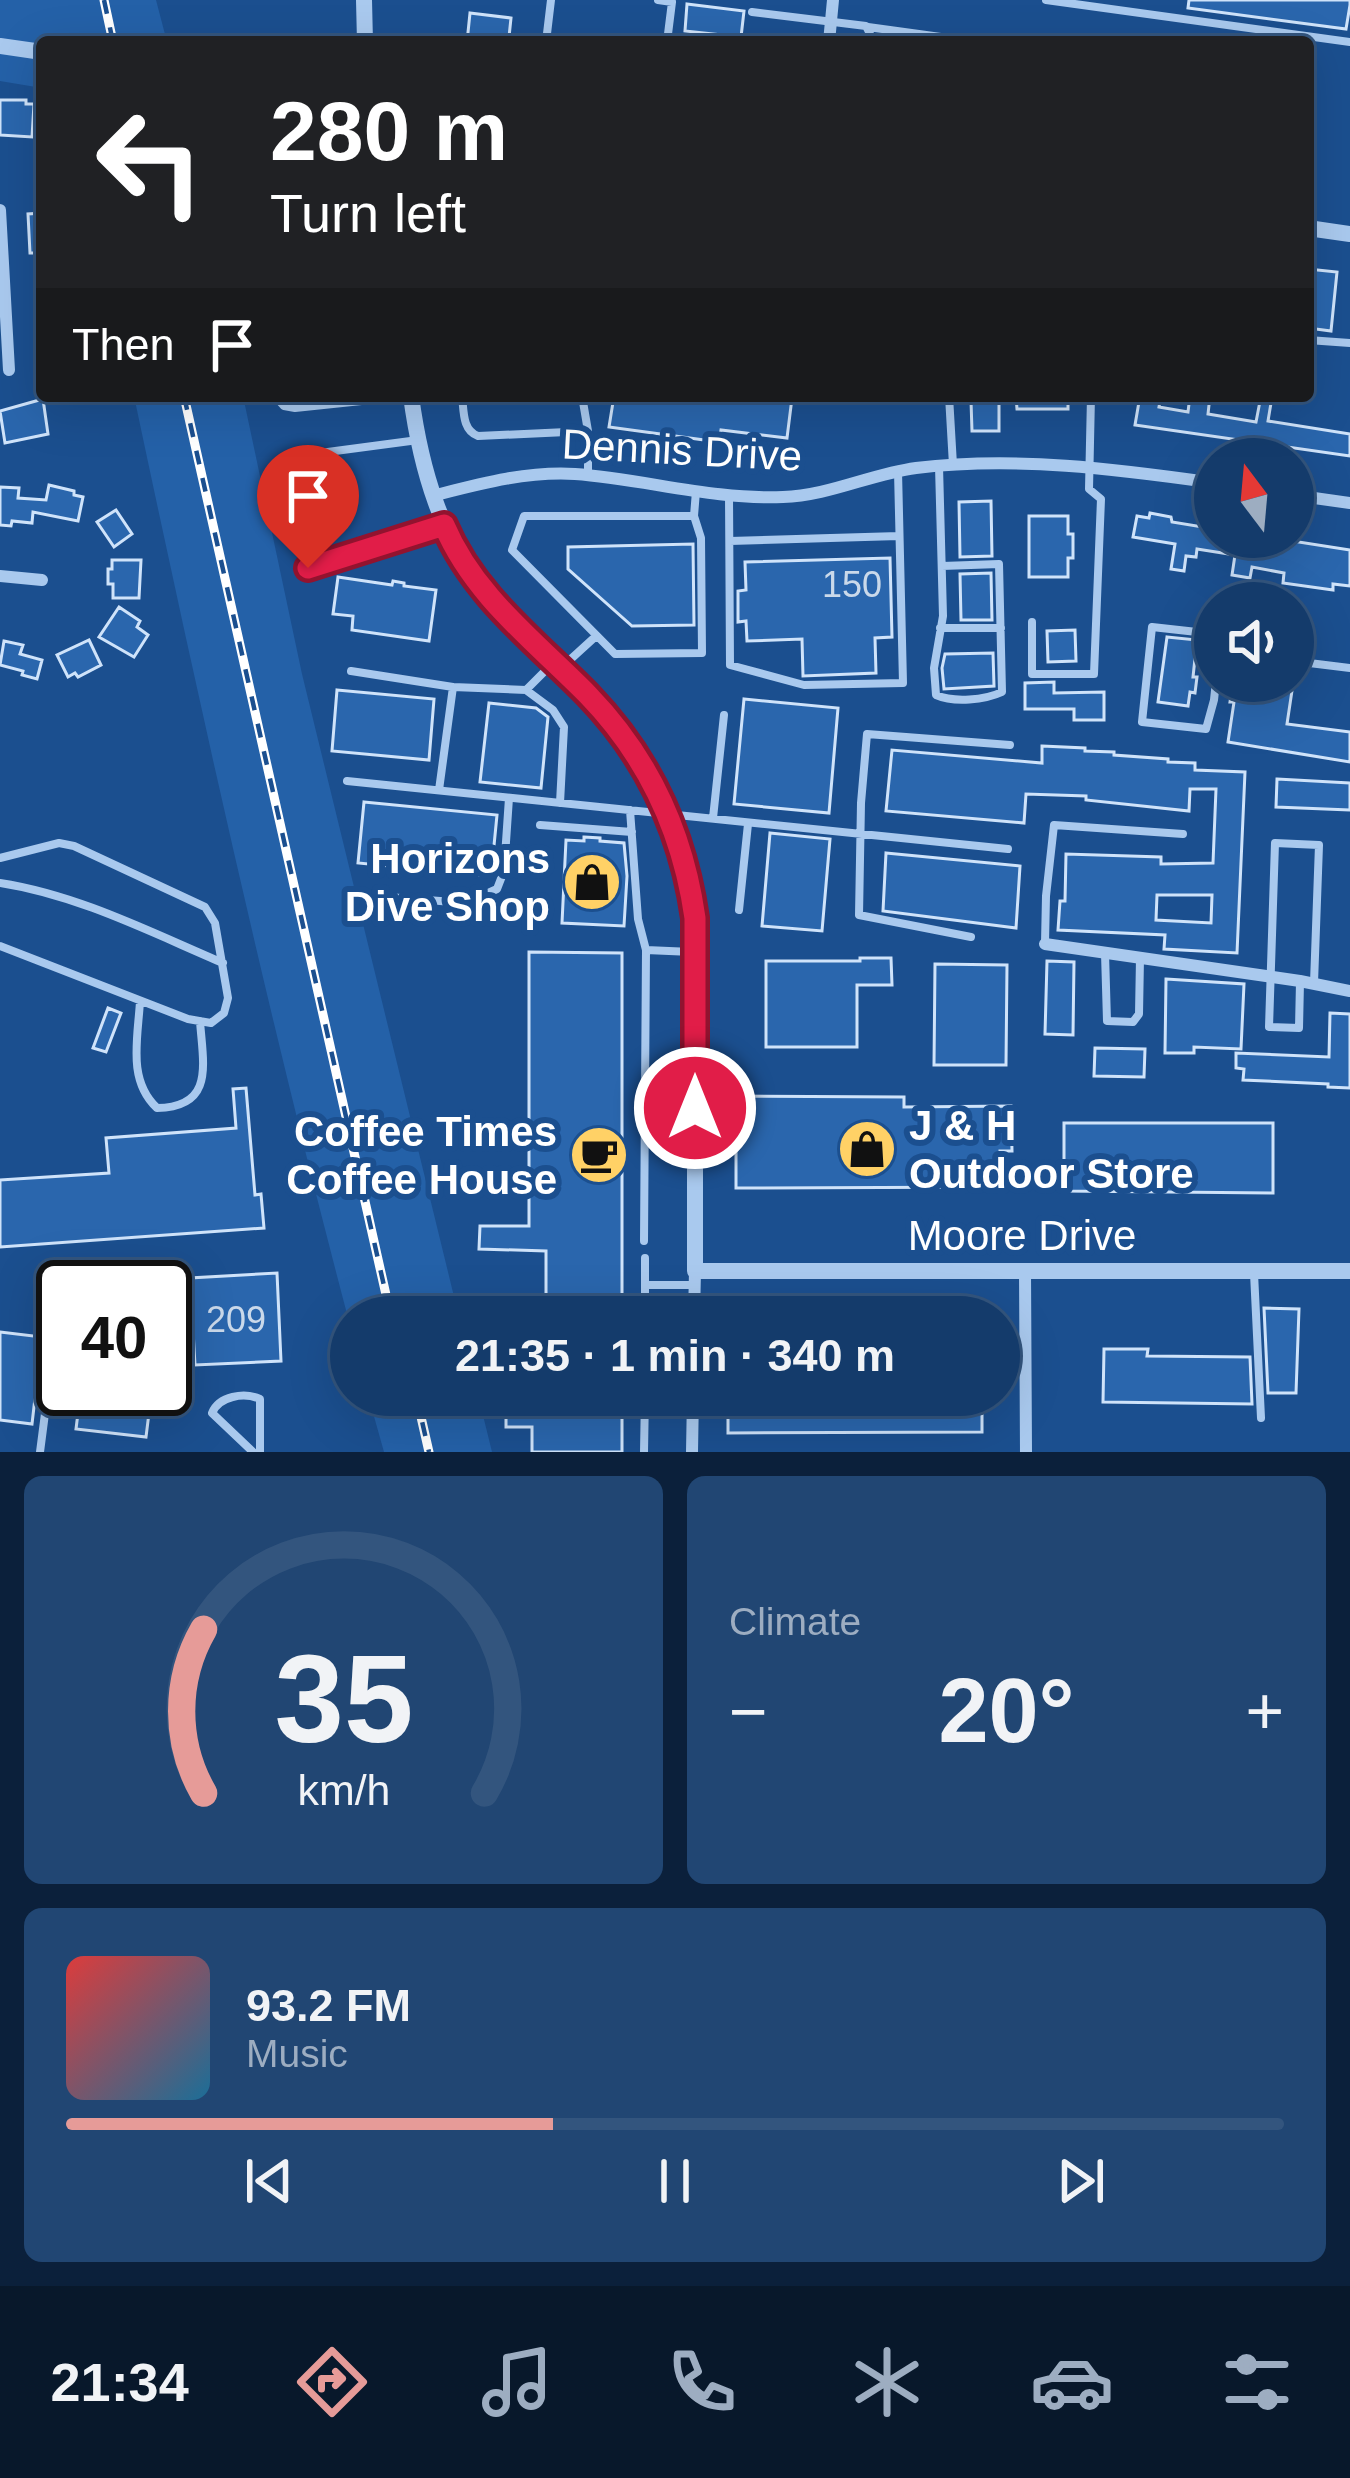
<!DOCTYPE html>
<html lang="en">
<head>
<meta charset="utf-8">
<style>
	body { margin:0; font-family:Arial,sans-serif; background:#214673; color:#f1f3f6; height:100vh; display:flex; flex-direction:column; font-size:45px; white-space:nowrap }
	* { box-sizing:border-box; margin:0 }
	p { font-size:39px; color:#9dadc1 }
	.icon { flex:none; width:66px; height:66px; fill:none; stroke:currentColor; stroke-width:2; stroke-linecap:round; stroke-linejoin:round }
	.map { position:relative; height:1452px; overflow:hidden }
	.panel { display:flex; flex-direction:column; gap:24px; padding:24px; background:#0b203b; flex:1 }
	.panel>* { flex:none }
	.banner { position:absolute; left:36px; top:36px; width:1278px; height:366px; border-radius:12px; box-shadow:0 12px 48px #0002,0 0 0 3px #33557e; background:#202124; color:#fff; overflow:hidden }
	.needle { width:78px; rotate:344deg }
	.controls { position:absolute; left:1194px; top:438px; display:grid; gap:24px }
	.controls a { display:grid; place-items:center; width:120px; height:120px; border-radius:50%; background:#143b6b; box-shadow:0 12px 48px #0002,0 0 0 3px #33557e; font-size:60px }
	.speed { position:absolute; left:36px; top:1260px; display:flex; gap:24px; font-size:60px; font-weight:700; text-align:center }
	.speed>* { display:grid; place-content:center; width:156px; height:156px; border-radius:50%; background:#143b6b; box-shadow:0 12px 48px #0002,0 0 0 3px #33557e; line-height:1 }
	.speed .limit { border:6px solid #111; border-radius:18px; background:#fff; color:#111 }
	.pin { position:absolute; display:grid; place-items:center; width:102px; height:102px; color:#fff; margin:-123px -51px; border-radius:50% 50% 50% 0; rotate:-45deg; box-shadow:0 0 12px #0007 }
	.pin .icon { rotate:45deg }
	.me { position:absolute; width:132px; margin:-66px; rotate:0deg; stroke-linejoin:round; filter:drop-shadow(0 0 9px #0008) }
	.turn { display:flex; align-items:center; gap:42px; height:252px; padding:0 36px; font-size:54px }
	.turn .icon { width:156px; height:156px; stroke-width:2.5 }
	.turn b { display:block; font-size:84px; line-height:102px }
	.then { display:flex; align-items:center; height:114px; padding:0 36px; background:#0003; gap:24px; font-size:45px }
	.big { font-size:90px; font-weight:700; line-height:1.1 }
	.panel .tile { flex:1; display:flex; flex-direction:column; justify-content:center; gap:18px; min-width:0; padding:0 42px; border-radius:18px; background:#214673 }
	.panel .dial { align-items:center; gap:0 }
	.dial svg { height:312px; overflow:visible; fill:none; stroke:#33557e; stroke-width:7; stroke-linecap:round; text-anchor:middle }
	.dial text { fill:#f1f3f6; stroke:none }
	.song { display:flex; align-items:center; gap:36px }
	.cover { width:144px; height:144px; border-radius:18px; background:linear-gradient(135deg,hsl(0 70% 55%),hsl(200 70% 35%)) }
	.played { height:12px; border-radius:6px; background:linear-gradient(90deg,#e69b98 40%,#33557e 40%) }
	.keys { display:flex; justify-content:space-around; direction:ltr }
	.heat { display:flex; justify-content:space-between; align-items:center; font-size:66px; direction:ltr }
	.panel .tiles { flex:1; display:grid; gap:24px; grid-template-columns:1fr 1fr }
	.tile:last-child { grid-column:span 2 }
	.trip { position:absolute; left:330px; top:1296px; width:690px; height:120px; border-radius:60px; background:#143b6b; box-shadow:0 12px 48px #0002,0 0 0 3px #33557e; font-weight:700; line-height:120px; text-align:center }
	.dock { display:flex; height:192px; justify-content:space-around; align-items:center; background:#08182b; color:#9dadc1 }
	.dock .icon { width:84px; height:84px }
	.dock .selected { color:#e69b98 }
	.dock b { font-size:54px; color:#f1f3f6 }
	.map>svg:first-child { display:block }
	.green { fill:#2461a8 }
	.building { fill:#2a66ad; stroke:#cfe3fa; stroke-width:3; fill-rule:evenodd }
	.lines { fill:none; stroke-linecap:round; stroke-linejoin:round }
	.service { stroke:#a9c9ee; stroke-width:8 }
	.minor { stroke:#a9c9ee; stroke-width:12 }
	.tertiary { stroke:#a9c9ee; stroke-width:16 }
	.rail-casing { stroke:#fff; stroke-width:9 }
	.rail { stroke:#1b4f8f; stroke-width:4.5; stroke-dasharray:14; stroke-linecap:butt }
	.route-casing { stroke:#92132f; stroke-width:30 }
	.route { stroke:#e11d48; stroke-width:21 }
	.labels { text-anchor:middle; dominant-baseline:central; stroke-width:12; stroke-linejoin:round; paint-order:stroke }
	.number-label { font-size:36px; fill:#cad9ea }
	.street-label { font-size:42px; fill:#fff; stroke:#1b4f8f }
	.poi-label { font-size:42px; font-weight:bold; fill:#fff; stroke:#1b4f8f; text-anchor:end }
</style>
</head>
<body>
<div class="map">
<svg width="1350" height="1452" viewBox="0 0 1350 1452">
	<rect width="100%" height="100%" fill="#1b4f8f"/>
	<!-- green -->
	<path class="green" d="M0,0h156l11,42h-125v46l-42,-7z
		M134,396h109l59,278 157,643h-108v12c-82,-309 -151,-621 -217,-933z
		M368,1395h110l14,57h-108z"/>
	<!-- building -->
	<path class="building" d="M1189,0h161v5l-4,24 -158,-21z
		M687,4l57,7 -3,26 -56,-6z
		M470,13l41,5 -2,19 -16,-2 -1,7h-25z
		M0,100h26v4h8l-2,33 -32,-2z
		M42,213v40h-12l-2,-39z
		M1308,269l29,3 -6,59 -23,-3z
		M614,396l178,2 -5,40 -66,-8 -2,12 -110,-15z
		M1016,396h52v13h-51z
		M1140,396h21l-2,11 29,5 2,-16h20l-2,18 48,8 5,-26 11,1 -4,24 82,13v22l-215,-31z
		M43,399l5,35 -43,9 -5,-32z
		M971,401h28v30h-27z
		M324,474l3,22h7l1,12 -7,1 3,22 -48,6 -7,-58z
		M49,485l25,6v4l9,2 -5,24 -45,-9 -1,11 -20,-2 -1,5 -11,-1v-38l19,1 -1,10 28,2z
		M991,501l1,55 -32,1 -1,-55z
		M116,510l16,24 -18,13 -17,-25z
		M1150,513l21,4 1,5 43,7v8h52l83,13v36l-17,-2v6l-50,-7 1,-10 -32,-6 -2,11 -18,-3 3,-20 -38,-6 -1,8 -10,-1 -2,15 -13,-2 4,-25 -42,-7 4,-21 12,2z
		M1029,516h39v18h5v24h-5v19h-39z
		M693,544l1,81 -62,1 -64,-57v-22z
		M890,558l2,79 -17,1 1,35 -73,3 -1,-37 -55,2 -1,-20 -8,1v-31l8,-1 -1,-28z
		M112,560h29l-2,38h-26v-14h-5v-15h4z
		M991,573l1,47h-31l-1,-46z
		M338,577l54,8 1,-4 11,2v3l32,4 -7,51 -77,-11 1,-14 -20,-2z
		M119,607l21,14 -3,6 11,8 -14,22 -35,-20z
		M1075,630l1,31 -28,1 -1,-31z
		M1167,637l30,3 -4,37h4l-2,16 -5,-1 -2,14 -30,-4z
		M89,640l12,25 -23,12 -3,-4 -7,4 -11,-22z
		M4,641l19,4 -3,9 22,6 -5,19 -15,-4 1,-4 -23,-6z
		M993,653l1,33 -50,3 -2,-21 3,-14z
		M1233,681l60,3 -6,40 63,8v30l-122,-20 6,-40h-4z
		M1054,682v11l50,-1v28h-30v-11h-49v-26z
		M337,690l97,9 -5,61 -97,-9z
		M744,699l94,9 -9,105 -95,-9z
		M489,703l47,5 12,9 -7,71 -61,-6z
		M1042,746l43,2v3l29,1v3l54,4v3l27,1v7l50,2 -8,181 -73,-4 1,-14 -107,-5 2,-29h5l1,-47 95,3v7l52,-1 3,-74h-26l-1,22 -103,-11v-4l-60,-2 -2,29 -138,-12 6,-61 150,13zM1157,895h55l-1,28 -55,-3z
		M1277,779l73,4v27l-74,-3z
		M364,802l133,13 -6,61 -133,-13z
		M770,833l60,6 -8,92 -60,-5z
		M584,837l16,1v3l24,2 3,33 -3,50 -62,-3 4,-83 18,1z
		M886,853l134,13 -4,62 -133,-17z
		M529,952l93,1v364h-76v-66l-67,-2 1,-23h49z
		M860,958h31l1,27h-35v62h-91v-86h94z
		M1047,961l27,1 -1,73 -28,-1z
		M935,964l72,1 -1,100h-72z
		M1166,979l78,5 -3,65 -47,-2v6h-29z
		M108,1008l13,5 -15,39 -13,-4z
		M1330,1013l20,1v74l-22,-1v-3l-85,-4 1,-11 -8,-1v-15l93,4z
		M1095,1048l50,1 -1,28 -50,-1z
		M246,1088l9,107 6,-1 3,34 -264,19v-67l109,-7 -3,-35 130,-10 -3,-39z
		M736,1096l168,1v10l107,-1 1,45h-12v36l-264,1z
		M1064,1123h209v70l-209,-2z
		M277,1273l4,88 -86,4 -5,-87z
		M1264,1308l35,1 -3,84h-28z
		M0,1332l42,5 -10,87 -32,-4z
		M1104,1349h44l-1,7 103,1 2,47 -149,-2z
		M81,1389h71l-6,48 -70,-8z
		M543,1395h79v57h-90v-25h-26v-30l37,1z
		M728,1395h254v37l-254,1z"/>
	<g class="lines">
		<!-- service -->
		<path class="service" d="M658,0l14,2 -5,40
			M1046,0l304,42
			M752,12l114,14 5,10 -1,6
			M868,27l109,15
			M546,42l5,-42
			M1308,340l42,3
			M275,396l9,10 11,2 114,-12
			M462,396c2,15 0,34 16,40l110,-5
			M582,396l6,35v43
			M949,396l4,69
			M290,457l128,-17
			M939,466l4,150 -9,52 2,27c18,8 49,5 66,-3l-3,-128 -57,2
			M729,495l1,170 74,20 99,-2 -5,-212
			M694,516l7,22 1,115 -87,1 -103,-104 12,-34h170l2,-25
			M730,541l169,-5
			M308,569l135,-44
			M1032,622v52h62l7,-175 -12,-10 2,-93
			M940,628h61
			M1215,634l-63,-7 -10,95 64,7 8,-29 2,-19
			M1293,661l57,7
			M561,668l34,-31
			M351,671l102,16
			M526,690l27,20 11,17 -4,76
			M347,781l661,68
			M439,790l14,-103 73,3 27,-27
			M630,810l8,109 8,31 -2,291
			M713,818l11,-103
			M540,825l92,7
			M0,858l59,-15 15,3 131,61 10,16 13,75 -4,15 -13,10 -23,-4 -188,-73
			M0,883c78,12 150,49 223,80
			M375,896l91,7 31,-14 7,-18 5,-73
			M739,910l9,-86
			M971,937l-112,-22 2,-112 6,-69 143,11
			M1045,943l1,-47 8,-71 129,9
			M646,950l46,2
			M1105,953l2,68 26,1 6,-8 1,-56
			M1300,982l-1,46 -30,-1 6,-184 44,2 -5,138
			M140,1001c-2,37 -13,79 17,107 58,-1 46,-44 43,-87
			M646,1107l47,1
			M1254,1273l7,145
			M645,1285h50
			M645,1317v-59
			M40,1452l14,-108
			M253,1452l-41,-39c7,-17 32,-21 48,-14v53
			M644,1452l1,-57"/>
		<!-- minor -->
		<path class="minor" d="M829,42l4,-42
			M0,210l9,160
			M1293,495l57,8
			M432,496c47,-12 94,-25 143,-22 69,5 138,26 208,23 45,-1 88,-23 133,-29 100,-12 200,1 299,15
			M0,576l42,4
			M1045,944l255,37 50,10
			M1025,1271l1,181
			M694,1317l1,-46
			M692,1452l1,-57"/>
		<!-- tertiary -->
		<path class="tertiary" d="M364,0l1,42
			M0,46l42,6
			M1308,228l42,6
			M411,396c10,74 30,142 77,201 15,18 34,35 51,51 44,42 88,84 117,139 46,87 39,171 39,266 0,73 0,145 0,218h655"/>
		<!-- rail casing -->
		<g class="rail-casing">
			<path id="rail" d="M104,0l9,42
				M184,396l207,921
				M416,1395l13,57"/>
		</g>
		<!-- rail -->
		<use href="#rail" class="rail"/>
	</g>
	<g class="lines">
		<!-- route casing -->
		<g class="route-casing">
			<path id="route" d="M308,568l136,-43c30,71 91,116 144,170 60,62 95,138 107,223v190"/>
		</g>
		<!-- route -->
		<use href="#route" class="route"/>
	</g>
	<!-- icons -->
	<defs>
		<g id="shop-disc" transform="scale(3)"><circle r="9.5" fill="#ffd166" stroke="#1b4f8f"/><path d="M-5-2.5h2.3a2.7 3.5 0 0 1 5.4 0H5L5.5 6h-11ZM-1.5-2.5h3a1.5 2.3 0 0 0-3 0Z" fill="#111"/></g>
		<g id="cafe-disc" transform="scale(3)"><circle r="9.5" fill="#ffd166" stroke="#1b4f8f"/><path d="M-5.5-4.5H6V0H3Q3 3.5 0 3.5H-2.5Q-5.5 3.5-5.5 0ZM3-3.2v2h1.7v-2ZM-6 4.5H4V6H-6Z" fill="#111"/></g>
	</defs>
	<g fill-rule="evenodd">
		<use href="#shop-disc" x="592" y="882"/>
		<use href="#shop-disc" x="867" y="1149"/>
		<use href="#cafe-disc" x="599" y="1155"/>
	</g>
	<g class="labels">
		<!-- number labels -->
		<g class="number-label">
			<text x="852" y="584">150</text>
			<text x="236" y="1319">209</text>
		</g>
		<!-- street labels -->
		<g class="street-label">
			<text transform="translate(682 450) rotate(3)">Dennis Drive</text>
			<text x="1022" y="1235">Moore Drive</text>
		</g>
		<!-- poi labels -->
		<g class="poi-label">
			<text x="550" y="858">Horizons<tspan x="550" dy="48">Dive Shop</tspan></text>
			<text x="909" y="1125" text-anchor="start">J &amp; H<tspan x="909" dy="48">Outdoor Store</tspan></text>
			<text x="557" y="1131">Coffee Times<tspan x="557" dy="48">Coffee House</tspan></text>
		</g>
	</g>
</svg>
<div class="controls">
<a><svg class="needle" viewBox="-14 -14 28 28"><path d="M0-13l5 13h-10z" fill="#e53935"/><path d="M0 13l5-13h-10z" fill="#9dadc1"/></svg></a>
<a><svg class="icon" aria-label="sound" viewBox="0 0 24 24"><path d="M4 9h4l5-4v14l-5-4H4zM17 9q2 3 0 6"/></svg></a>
</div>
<div class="speed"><div class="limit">40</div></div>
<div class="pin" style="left:308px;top:568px;background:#d93025"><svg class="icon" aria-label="arrive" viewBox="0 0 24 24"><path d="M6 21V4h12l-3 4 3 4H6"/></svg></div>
<svg class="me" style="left:695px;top:1108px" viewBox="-20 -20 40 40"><circle r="17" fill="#e11d48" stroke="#fff" stroke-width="3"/><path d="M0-11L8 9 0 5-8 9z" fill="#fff"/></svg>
<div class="trip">21:35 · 1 min · 340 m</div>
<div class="banner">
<div class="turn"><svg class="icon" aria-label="left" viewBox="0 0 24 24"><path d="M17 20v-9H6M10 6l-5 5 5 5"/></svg><div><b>280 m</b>Turn left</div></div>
<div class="then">Then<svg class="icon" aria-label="arrive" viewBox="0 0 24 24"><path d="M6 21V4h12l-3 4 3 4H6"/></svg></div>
</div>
</div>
<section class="panel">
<div class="tiles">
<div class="tile dial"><svg viewBox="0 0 100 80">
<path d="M14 69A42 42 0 1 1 86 69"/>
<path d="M14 69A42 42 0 0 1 14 27" stroke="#e69b98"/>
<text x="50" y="56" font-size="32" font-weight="700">35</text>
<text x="50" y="72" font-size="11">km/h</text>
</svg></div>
<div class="tile"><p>Climate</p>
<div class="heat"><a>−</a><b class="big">20°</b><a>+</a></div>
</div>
<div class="tile">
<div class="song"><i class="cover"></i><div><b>93.2 FM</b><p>Music</p></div></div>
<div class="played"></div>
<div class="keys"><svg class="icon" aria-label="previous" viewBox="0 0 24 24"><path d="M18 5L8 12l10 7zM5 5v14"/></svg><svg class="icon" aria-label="pause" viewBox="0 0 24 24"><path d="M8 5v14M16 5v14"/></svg><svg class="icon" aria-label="next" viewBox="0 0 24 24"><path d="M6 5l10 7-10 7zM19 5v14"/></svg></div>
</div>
</div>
</section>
<nav class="dock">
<b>21:34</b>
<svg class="icon selected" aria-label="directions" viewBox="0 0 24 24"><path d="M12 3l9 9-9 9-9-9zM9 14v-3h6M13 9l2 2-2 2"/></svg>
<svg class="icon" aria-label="music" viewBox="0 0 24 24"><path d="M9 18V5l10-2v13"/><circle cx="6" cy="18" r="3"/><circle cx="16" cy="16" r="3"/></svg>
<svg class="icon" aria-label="phone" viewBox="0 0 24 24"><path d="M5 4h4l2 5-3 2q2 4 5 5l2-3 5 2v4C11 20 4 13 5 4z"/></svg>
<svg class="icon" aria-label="climate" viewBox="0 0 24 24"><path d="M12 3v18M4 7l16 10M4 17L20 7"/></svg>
<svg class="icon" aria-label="car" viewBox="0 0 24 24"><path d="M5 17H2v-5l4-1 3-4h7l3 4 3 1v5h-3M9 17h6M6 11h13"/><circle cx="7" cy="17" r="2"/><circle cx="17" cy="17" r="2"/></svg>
<svg class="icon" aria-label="filters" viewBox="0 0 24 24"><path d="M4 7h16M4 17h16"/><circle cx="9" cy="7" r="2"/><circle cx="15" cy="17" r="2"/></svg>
</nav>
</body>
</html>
